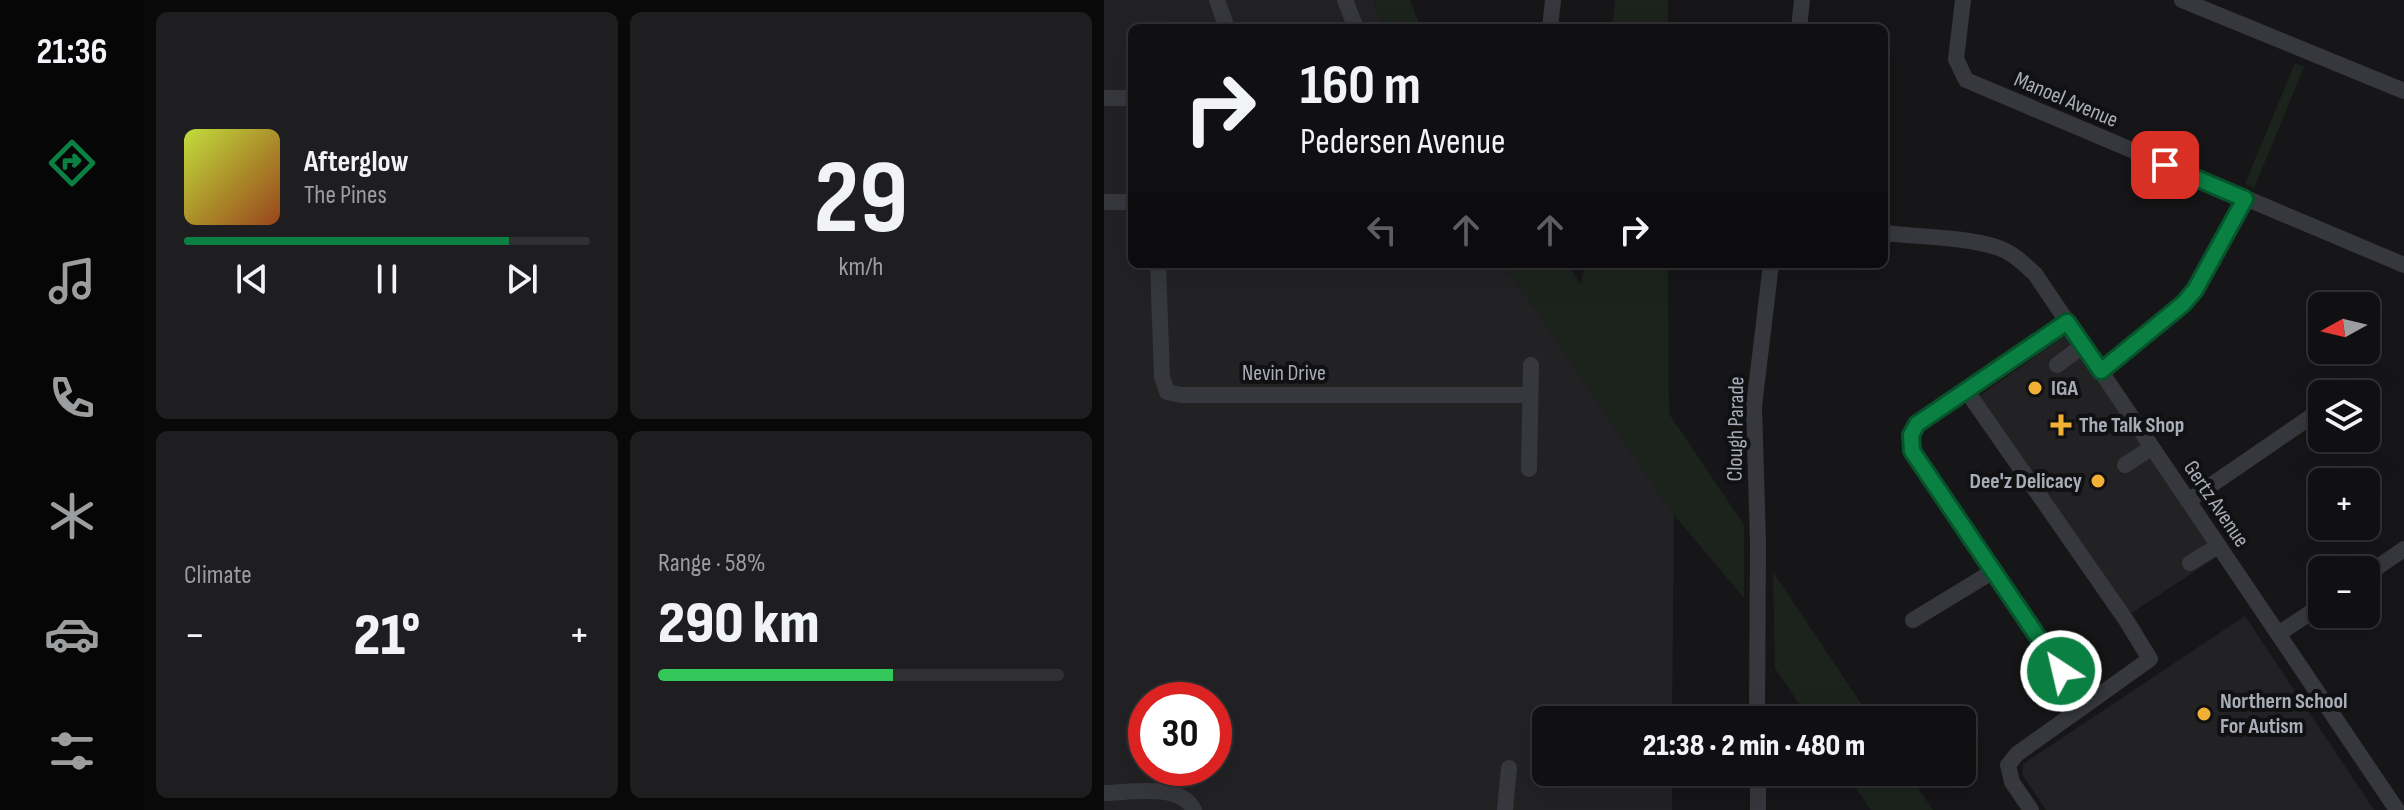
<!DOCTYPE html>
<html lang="en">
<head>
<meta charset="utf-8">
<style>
	body { margin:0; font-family:"Sofia Sans Condensed",sans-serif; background:#1e1e20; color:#f1f3f6; height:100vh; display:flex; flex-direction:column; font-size:30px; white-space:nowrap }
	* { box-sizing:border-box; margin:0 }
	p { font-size:26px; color:#9c9d9f }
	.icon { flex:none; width:44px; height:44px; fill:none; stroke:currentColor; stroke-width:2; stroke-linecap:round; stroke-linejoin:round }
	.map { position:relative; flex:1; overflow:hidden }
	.sheet { display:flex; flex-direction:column; gap:12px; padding:12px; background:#09090a; width:960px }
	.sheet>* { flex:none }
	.banner { position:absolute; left:24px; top:24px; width:760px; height:244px; border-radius:12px; box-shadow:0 8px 32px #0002,0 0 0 2px #303032; background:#101012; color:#f1f3f6; overflow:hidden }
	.needle { width:52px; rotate:262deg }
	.buttons { position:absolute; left:1204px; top:292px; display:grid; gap:16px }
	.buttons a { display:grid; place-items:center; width:72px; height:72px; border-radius:12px; background:#101012; box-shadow:0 8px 32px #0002,0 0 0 2px #303032; font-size:40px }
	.speed { position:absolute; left:24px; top:682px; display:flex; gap:16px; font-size:40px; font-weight:700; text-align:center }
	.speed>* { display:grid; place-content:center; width:104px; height:104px; border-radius:50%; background:#101012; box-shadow:0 8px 32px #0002,0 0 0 2px #303032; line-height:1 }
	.speed .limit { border:12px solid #d22; background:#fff; color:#111 }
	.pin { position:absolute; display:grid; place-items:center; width:68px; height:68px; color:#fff; margin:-34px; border-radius:16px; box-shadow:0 4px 12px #0006 }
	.me { position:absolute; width:88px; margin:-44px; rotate:325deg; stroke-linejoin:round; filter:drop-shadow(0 0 6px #0008) }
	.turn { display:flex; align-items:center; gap:28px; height:168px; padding:0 40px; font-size:36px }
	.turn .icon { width:104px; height:104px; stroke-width:2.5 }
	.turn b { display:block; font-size:56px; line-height:68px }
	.lanes { display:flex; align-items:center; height:76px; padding:0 40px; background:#0003; justify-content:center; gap:40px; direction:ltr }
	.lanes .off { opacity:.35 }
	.big { font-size:60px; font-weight:800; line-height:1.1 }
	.sheet .tile { flex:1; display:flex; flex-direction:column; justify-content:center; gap:12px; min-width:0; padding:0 28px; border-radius:12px; background:#1e1e20 }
	.sheet .dial { align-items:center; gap:0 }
	.dial b { font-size:104px; line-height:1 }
	.song { display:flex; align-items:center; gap:24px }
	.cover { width:96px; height:96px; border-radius:12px; background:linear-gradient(135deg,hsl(70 70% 55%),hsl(20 70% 35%)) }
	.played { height:8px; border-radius:4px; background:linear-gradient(90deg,#0b8043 80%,#303032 80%) }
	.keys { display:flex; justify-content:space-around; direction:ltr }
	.heat { display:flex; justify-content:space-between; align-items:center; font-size:44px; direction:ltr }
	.charge { height:12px; border-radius:6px; background:linear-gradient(90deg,#34c759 58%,#303032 0) }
	.sheet .tiles { flex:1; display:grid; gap:12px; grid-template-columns:repeat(2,1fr) }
	.trip { position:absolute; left:428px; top:706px; width:444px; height:80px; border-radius:12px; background:#101012; box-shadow:0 8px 32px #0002,0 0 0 2px #303032; font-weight:800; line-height:80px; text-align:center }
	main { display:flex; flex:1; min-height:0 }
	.tab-bar { display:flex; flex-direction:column; width:144px; justify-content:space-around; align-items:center; background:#060607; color:#9c9d9f }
	.tab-bar .icon { width:56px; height:56px }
	.tab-bar .current { color:#0b8043 }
	.tab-bar b { font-size:36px; color:#f1f3f6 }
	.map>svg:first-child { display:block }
	.built { fill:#222225; fill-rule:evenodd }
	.green { fill:#1c231d }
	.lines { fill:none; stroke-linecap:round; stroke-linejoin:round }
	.minor { stroke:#37383d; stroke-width:16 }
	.route-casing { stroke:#07532c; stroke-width:20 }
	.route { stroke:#0b8043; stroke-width:14 }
	.poi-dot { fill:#f2b134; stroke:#111113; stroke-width:3 }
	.labels { text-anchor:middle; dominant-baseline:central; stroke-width:8; stroke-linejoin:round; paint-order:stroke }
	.street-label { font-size:22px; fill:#a8adb8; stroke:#111113 }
	.poi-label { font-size:22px; font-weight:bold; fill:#a8adb8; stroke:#111113; text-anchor:start }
</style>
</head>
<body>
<main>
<nav class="tab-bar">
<b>21:36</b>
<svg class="icon current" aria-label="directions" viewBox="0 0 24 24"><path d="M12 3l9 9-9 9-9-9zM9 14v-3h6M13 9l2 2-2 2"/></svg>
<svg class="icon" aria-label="music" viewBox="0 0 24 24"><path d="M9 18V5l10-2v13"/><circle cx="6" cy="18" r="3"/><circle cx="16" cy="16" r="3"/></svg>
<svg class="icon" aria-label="phone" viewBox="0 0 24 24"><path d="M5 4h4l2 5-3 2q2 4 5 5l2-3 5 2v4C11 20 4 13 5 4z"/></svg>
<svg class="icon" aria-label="climate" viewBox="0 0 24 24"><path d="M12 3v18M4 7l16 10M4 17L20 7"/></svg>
<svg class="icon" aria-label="car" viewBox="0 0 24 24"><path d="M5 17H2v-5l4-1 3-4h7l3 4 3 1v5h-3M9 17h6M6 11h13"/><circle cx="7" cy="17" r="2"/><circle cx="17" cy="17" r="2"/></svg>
<svg class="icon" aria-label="filters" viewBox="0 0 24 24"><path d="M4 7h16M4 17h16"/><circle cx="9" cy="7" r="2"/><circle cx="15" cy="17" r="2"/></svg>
</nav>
<section class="sheet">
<div class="tiles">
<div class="tile">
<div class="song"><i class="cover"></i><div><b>Afterglow</b><p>The Pines</p></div></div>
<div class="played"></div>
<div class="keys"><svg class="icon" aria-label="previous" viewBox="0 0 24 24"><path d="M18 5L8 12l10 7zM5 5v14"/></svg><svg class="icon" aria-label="pause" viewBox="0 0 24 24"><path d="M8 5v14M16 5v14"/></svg><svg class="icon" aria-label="next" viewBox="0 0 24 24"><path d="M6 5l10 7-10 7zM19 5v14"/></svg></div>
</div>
<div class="tile dial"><b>29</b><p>km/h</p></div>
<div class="tile"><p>Climate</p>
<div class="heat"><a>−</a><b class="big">21°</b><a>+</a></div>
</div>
<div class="tile"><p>Range · 58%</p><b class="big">290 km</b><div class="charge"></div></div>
</div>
</section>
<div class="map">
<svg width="1300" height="810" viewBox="0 0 1300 810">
	<rect width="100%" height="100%" fill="#161618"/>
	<!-- built -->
	<path class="built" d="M0,0h269l11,28h-252v236h372l170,251 -2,205h-126v52h126v38h-568zM42,700h68v68h-68z
		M962,335l152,221 -97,64 -152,-217z
		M1141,616l129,194h-328l-24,-36 1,-10z"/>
	<!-- green -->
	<path class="green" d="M269,0h37l11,28h-37z
		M511,0h53v28h-56z
		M1191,63l9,4 -50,121 -9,-4z
		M400,264h63l14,20 3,-20h84l1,150 75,111v73l-70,-83z
		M669,572l99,148h-62l-35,-52z
		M741,772h62l26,38h-62z"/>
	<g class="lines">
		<!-- minor -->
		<path class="minor" d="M113,0l10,28
			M241,0l11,28
			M859,0l-7,59 10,21 438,185
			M1078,0l222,91
			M446,28l3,-28
			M695,28l3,-28
			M0,98h28
			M0,202h28
			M780,233c34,4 84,4 115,15 14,5 25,16 36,26l362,536
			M54,264l4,113 5,15 14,3h349
			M963,322l-150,102 -6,11 1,16 172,254
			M953,365l27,-20
			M997,371l82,-67 12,-14 50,-91
			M862,390l160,230 24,39 -133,95 -9,11 4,17 19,28
			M1021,465l26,-17
			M425,469l2,-104
			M1084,501l134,-92
			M1086,563l28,-17
			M1262,575l38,-26
			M809,620l79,-48
			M1174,634l44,-29
			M653,720l1,-178 -4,-136 17,-142
			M654,772v38
			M0,793c26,0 76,-11 90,17
			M401,810l4,-42"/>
	</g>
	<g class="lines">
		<!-- route casing -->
		<g class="route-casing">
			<path id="route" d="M957,671l-149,-220 -1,-16 6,-11 150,-102 34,49 82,-67 12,-14 50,-91 -80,-34"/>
		</g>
		<!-- route -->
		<use href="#route" class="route"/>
	</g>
	<!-- markers -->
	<g class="poi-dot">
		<circle cx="931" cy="388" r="8"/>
		<path d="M953 413h8v8h8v8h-8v8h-8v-8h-8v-8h8z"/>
		<circle cx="994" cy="481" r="8"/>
		<circle cx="1100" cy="714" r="8"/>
	</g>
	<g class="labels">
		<!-- street labels -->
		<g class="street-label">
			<text transform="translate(962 100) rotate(23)">Manoel Avenue</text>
			<text x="180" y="373">Nevin Drive</text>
			<text transform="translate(632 429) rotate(-89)">Clough Parade</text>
			<text transform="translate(1112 504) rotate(56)">Gertz Avenue</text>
		</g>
		<!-- poi labels -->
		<g class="poi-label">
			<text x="947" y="388">IGA</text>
			<text x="975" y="425">The Talk Shop</text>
			<text x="978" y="481" text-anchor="end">Dee'z Delicacy</text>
			<text x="1116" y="701">Northern School<tspan x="1116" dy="25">For Autism</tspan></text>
		</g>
	</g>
</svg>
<div class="buttons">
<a><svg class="needle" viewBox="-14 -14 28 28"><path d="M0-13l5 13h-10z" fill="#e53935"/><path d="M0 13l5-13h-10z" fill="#9c9d9f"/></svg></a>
<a><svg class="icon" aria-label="layers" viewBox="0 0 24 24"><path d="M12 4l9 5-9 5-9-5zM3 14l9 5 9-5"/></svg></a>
<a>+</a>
<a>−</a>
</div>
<div class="speed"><div class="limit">30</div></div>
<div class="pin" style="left:1061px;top:165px;background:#d93025"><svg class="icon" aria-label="arrive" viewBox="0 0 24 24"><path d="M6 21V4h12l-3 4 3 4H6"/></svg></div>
<svg class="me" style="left:957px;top:671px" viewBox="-20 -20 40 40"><circle r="17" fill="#0b8043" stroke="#fff" stroke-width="3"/><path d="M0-11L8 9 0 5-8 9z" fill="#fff"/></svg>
<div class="trip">21:38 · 2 min · 480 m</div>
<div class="banner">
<div class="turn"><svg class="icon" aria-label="right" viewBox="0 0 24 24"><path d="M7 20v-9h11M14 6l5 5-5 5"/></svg><div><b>160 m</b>Pedersen Avenue</div></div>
<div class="lanes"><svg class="icon off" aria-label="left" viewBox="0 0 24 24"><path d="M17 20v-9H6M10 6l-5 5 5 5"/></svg><svg class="icon off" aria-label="ahead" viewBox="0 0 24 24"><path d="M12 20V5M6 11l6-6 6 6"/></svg><svg class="icon off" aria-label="ahead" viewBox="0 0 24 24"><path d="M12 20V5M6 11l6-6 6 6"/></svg><svg class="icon" aria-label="right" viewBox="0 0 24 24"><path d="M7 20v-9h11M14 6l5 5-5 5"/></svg></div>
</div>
</div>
</main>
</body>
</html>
